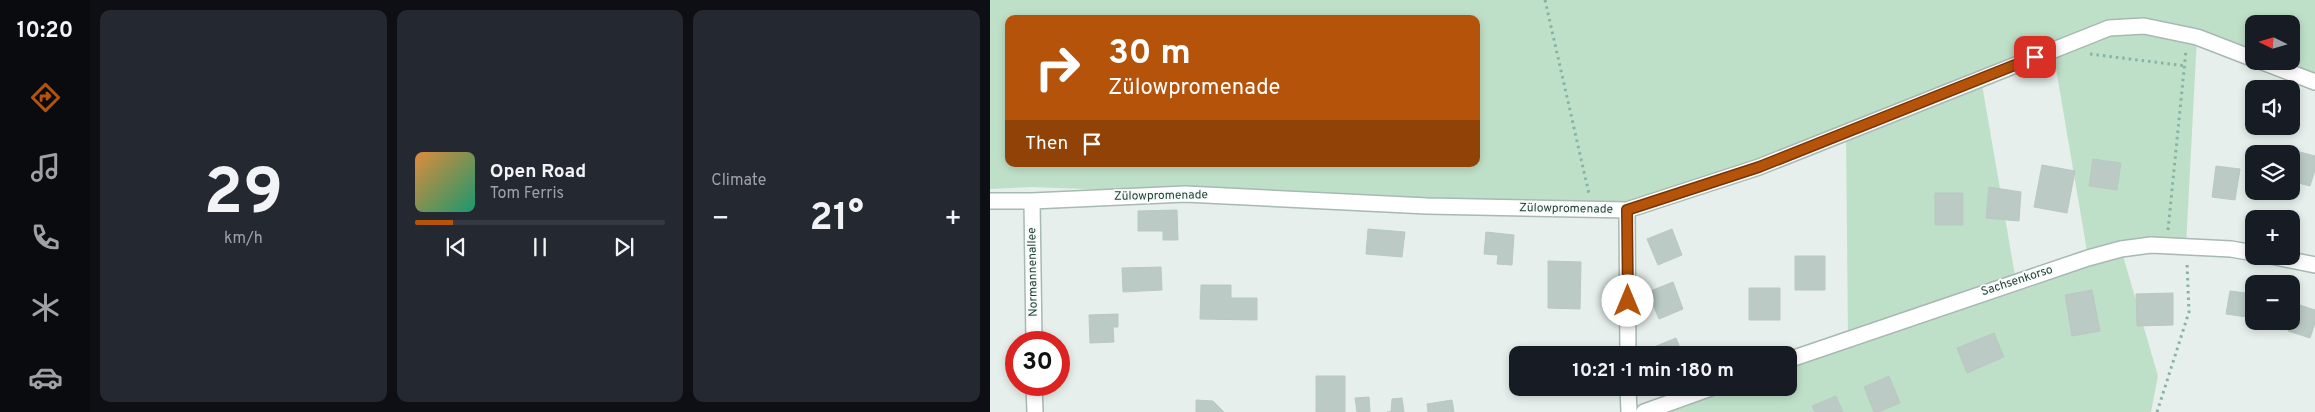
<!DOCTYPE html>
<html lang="en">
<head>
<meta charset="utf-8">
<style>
	body { margin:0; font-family:Overpass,sans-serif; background:#242831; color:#f1f3f6; height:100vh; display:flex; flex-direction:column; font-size:19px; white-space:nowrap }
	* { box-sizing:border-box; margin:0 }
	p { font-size:16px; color:#9ea1a6 }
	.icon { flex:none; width:28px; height:28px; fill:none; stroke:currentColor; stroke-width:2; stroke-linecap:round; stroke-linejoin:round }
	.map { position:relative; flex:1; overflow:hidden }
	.side { display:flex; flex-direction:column; gap:10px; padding:10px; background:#0d0f14; width:900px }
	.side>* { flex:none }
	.guide { position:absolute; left:15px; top:15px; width:475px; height:152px; border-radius:10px; box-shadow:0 2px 8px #0003; background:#b45309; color:#fff; overflow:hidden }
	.needle { width:32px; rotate:275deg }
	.fabs { position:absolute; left:1255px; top:15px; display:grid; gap:10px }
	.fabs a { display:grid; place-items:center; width:55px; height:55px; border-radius:10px; background:#171b24; box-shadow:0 2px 8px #0003; font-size:25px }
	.speed { position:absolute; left:15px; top:331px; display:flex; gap:10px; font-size:25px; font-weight:700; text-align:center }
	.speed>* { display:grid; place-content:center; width:65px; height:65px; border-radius:50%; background:#171b24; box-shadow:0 2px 8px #0003; line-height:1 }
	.speed .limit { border:8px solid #d22; background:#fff; color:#111 }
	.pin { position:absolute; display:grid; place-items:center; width:42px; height:42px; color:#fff; margin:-21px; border-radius:10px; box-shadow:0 2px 8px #0006 }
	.me { position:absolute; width:55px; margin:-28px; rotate:0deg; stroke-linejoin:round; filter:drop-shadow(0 0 4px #0008) }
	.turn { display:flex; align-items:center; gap:18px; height:105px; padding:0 20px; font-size:22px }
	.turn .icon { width:65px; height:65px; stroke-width:2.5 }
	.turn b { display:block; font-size:35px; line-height:42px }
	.then { display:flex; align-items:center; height:48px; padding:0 20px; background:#0003; gap:10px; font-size:19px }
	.big { font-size:38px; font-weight:700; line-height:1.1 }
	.side .tile { flex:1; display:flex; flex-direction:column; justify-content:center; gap:8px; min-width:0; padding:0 18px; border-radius:10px; background:#242831 }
	.side .dial { align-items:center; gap:0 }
	.dial b { font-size:65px; line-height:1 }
	.song { display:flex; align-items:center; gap:15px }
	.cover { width:60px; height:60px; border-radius:8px; background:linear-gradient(135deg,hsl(30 70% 55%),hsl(160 70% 35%)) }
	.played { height:5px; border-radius:2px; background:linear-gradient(90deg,#b45309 15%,#363941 15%) }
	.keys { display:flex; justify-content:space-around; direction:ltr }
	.heat { display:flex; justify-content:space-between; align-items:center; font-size:28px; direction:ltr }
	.side .tiles { flex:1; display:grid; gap:10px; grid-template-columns:repeat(3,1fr) }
	.trip { position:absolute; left:519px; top:346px; width:288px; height:50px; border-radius:10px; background:#171b24; box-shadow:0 2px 8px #0003; font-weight:700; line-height:50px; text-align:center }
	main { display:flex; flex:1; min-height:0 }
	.menu { display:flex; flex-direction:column; width:90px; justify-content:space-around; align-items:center; background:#090b0e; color:#9ea1a6 }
	.menu .icon { width:35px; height:35px }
	.menu .active { color:#b45309 }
	.menu b { font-size:22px; color:#f1f3f6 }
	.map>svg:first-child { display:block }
	.green { fill:#bfe0c8; fill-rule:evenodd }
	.building { fill:#bbcac4; stroke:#b8c9c2 }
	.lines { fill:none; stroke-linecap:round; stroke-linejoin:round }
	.minor-casing { stroke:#a8b8b2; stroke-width:18 }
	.path { stroke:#86b3a5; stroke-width:3; stroke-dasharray:2.5 4; stroke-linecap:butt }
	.minor { stroke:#fff; stroke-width:15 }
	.route-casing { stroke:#753606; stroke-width:12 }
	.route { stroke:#b45309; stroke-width:9 }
	.labels { text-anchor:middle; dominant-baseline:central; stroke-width:4; stroke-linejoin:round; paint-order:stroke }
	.street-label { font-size:12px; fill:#24423a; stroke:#f7fbf9 }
</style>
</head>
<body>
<main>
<nav class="menu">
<b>10:20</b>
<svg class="icon active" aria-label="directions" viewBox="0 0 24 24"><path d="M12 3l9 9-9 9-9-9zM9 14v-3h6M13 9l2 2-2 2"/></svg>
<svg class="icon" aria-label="music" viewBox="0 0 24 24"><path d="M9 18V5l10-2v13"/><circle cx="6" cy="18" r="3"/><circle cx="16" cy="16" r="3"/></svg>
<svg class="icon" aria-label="phone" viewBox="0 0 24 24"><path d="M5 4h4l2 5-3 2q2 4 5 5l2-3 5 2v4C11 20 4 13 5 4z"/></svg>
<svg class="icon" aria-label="climate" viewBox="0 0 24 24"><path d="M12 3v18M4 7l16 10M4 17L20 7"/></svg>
<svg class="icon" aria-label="car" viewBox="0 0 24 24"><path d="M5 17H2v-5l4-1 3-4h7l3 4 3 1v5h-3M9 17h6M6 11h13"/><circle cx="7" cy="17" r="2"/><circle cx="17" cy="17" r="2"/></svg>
</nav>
<section class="side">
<div class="tiles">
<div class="tile dial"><b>29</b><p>km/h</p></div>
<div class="tile">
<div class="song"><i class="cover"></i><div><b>Open Road</b><p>Tom Ferris</p></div></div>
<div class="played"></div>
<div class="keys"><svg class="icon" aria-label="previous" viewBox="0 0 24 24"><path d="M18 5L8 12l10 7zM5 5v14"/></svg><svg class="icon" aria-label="pause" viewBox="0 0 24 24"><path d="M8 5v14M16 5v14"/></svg><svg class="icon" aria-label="next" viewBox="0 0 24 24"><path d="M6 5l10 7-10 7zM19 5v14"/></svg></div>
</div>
<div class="tile"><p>Climate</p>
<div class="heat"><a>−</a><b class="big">21°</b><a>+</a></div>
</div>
</div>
</section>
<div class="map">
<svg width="1325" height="412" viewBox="0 0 1325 412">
	<rect width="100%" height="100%" fill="#e6efeb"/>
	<!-- green -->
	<path class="green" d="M0,0h1325v82l-55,-21h31v-37h-37v35l-57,-22 -11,209 -65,3 37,127 -7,36h-507l67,-24h77v-28l60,-22 -2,-205 -219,77 -595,-23 -42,2zM19,19h467v145h-467zM1063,51l35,206 -72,24 -35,-202z"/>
	<!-- building -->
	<path class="building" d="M1302,150l23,6v14l-5,16 -19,-5z
		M1103,159l28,4 -4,27 -28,-4z
		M1052,165l33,6 -8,42 -33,-6z
		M1226,166l24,3 -5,31 -23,-3z
		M999,187l32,5 -2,29 -33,-3z
		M945,193h28v32h-28z
		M187,210l1,30h-15v-9h-25v-20z
		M378,229l37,3 -3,25 -36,-3z
		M682,229l10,26 -24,10 -11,-26z
		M496,232l28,3 -2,30 -15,-1 1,-9 -14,-1z
		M805,256h30v34h-30z
		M558,261l33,1 -1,47 -32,-1z
		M171,267l1,23 -39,2 -1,-24z
		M683,282l10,27 -24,10 -11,-27z
		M211,285h30v13h26v22l-57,-1z
		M759,288h31v32h-31z
		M1102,290l8,41 -28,5 -7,-41z
		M1240,291l24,3v24l-28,-4z
		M1183,293v32l-36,1 -1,-32z
		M1307,304l18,6v13l-5,15 -22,-7z
		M128,314v13h-5l1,15 -24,1 -1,-28z
		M1004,333l10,24 -37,16 -10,-25z
		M686,338l7,17h-31l-3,-6z
		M326,376h29v36h-29z
		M899,376l11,27 -21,9h-5l-10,-25z
		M846,396l7,16h-28l-3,-6z
		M379,397l1,15h-13l-2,-14z
		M412,398l2,14h-17h4l1,-13z
		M206,400l17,1 11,11h-28z
		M462,400l2,12h-26l-1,-8z"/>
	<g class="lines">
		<!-- minor casing -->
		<g class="minor-casing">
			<path id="minor" d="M1270,61l55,21
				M0,201h42l153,-7 242,12 200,4 132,-43 350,-139 35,-2 53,11 57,22
				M42,201l2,141
				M637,210l1,145
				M1281,256l44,9
				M798,360l300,-102 33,-9 30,-4 80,4 23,4
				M44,385l1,27
				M638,388l1,24
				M654,412l67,-24"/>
		</g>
		<!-- path -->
		<path class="path" d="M555,0l44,194
			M1100,54l96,12
			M1178,230l18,-180
			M1167,412l32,-100 -2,-49"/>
		<!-- minor -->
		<use href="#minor" class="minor"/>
	</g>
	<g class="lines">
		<!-- route casing -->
		<g class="route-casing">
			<path id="route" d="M638,301l-1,-91 132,-43 276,-110"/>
		</g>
		<!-- route -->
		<use href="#route" class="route"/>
	</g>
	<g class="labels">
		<!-- street labels -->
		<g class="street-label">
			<text transform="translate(171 196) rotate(-1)">Zülowpromenade</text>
			<text transform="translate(576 209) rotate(1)">Zülowpromenade</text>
			<text transform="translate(43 272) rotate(-91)">Normannenallee</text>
			<text transform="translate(1027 281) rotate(-18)">Sachsenkorso</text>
		</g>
	</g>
</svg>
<div class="fabs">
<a><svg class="needle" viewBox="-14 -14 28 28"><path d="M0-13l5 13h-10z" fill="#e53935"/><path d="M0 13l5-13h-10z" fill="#9ea1a6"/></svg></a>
<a><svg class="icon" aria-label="sound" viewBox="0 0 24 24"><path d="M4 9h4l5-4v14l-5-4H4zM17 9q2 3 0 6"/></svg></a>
<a><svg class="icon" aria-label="layers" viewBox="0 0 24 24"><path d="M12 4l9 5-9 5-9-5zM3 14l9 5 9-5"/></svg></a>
<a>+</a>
<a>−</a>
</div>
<div class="speed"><div class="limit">30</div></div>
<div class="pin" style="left:1045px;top:57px;background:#d93025"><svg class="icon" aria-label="arrive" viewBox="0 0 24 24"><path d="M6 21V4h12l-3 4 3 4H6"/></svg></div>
<svg class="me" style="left:638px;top:301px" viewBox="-20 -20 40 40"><circle r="19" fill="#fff"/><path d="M0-13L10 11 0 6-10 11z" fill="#b45309"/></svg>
<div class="trip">10:21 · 1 min · 180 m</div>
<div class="guide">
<div class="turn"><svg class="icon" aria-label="right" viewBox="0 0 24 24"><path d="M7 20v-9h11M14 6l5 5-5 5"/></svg><div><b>30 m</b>Zülowpromenade</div></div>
<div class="then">Then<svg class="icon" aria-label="arrive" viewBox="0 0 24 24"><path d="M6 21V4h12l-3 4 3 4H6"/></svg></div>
</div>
</div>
</main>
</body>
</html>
